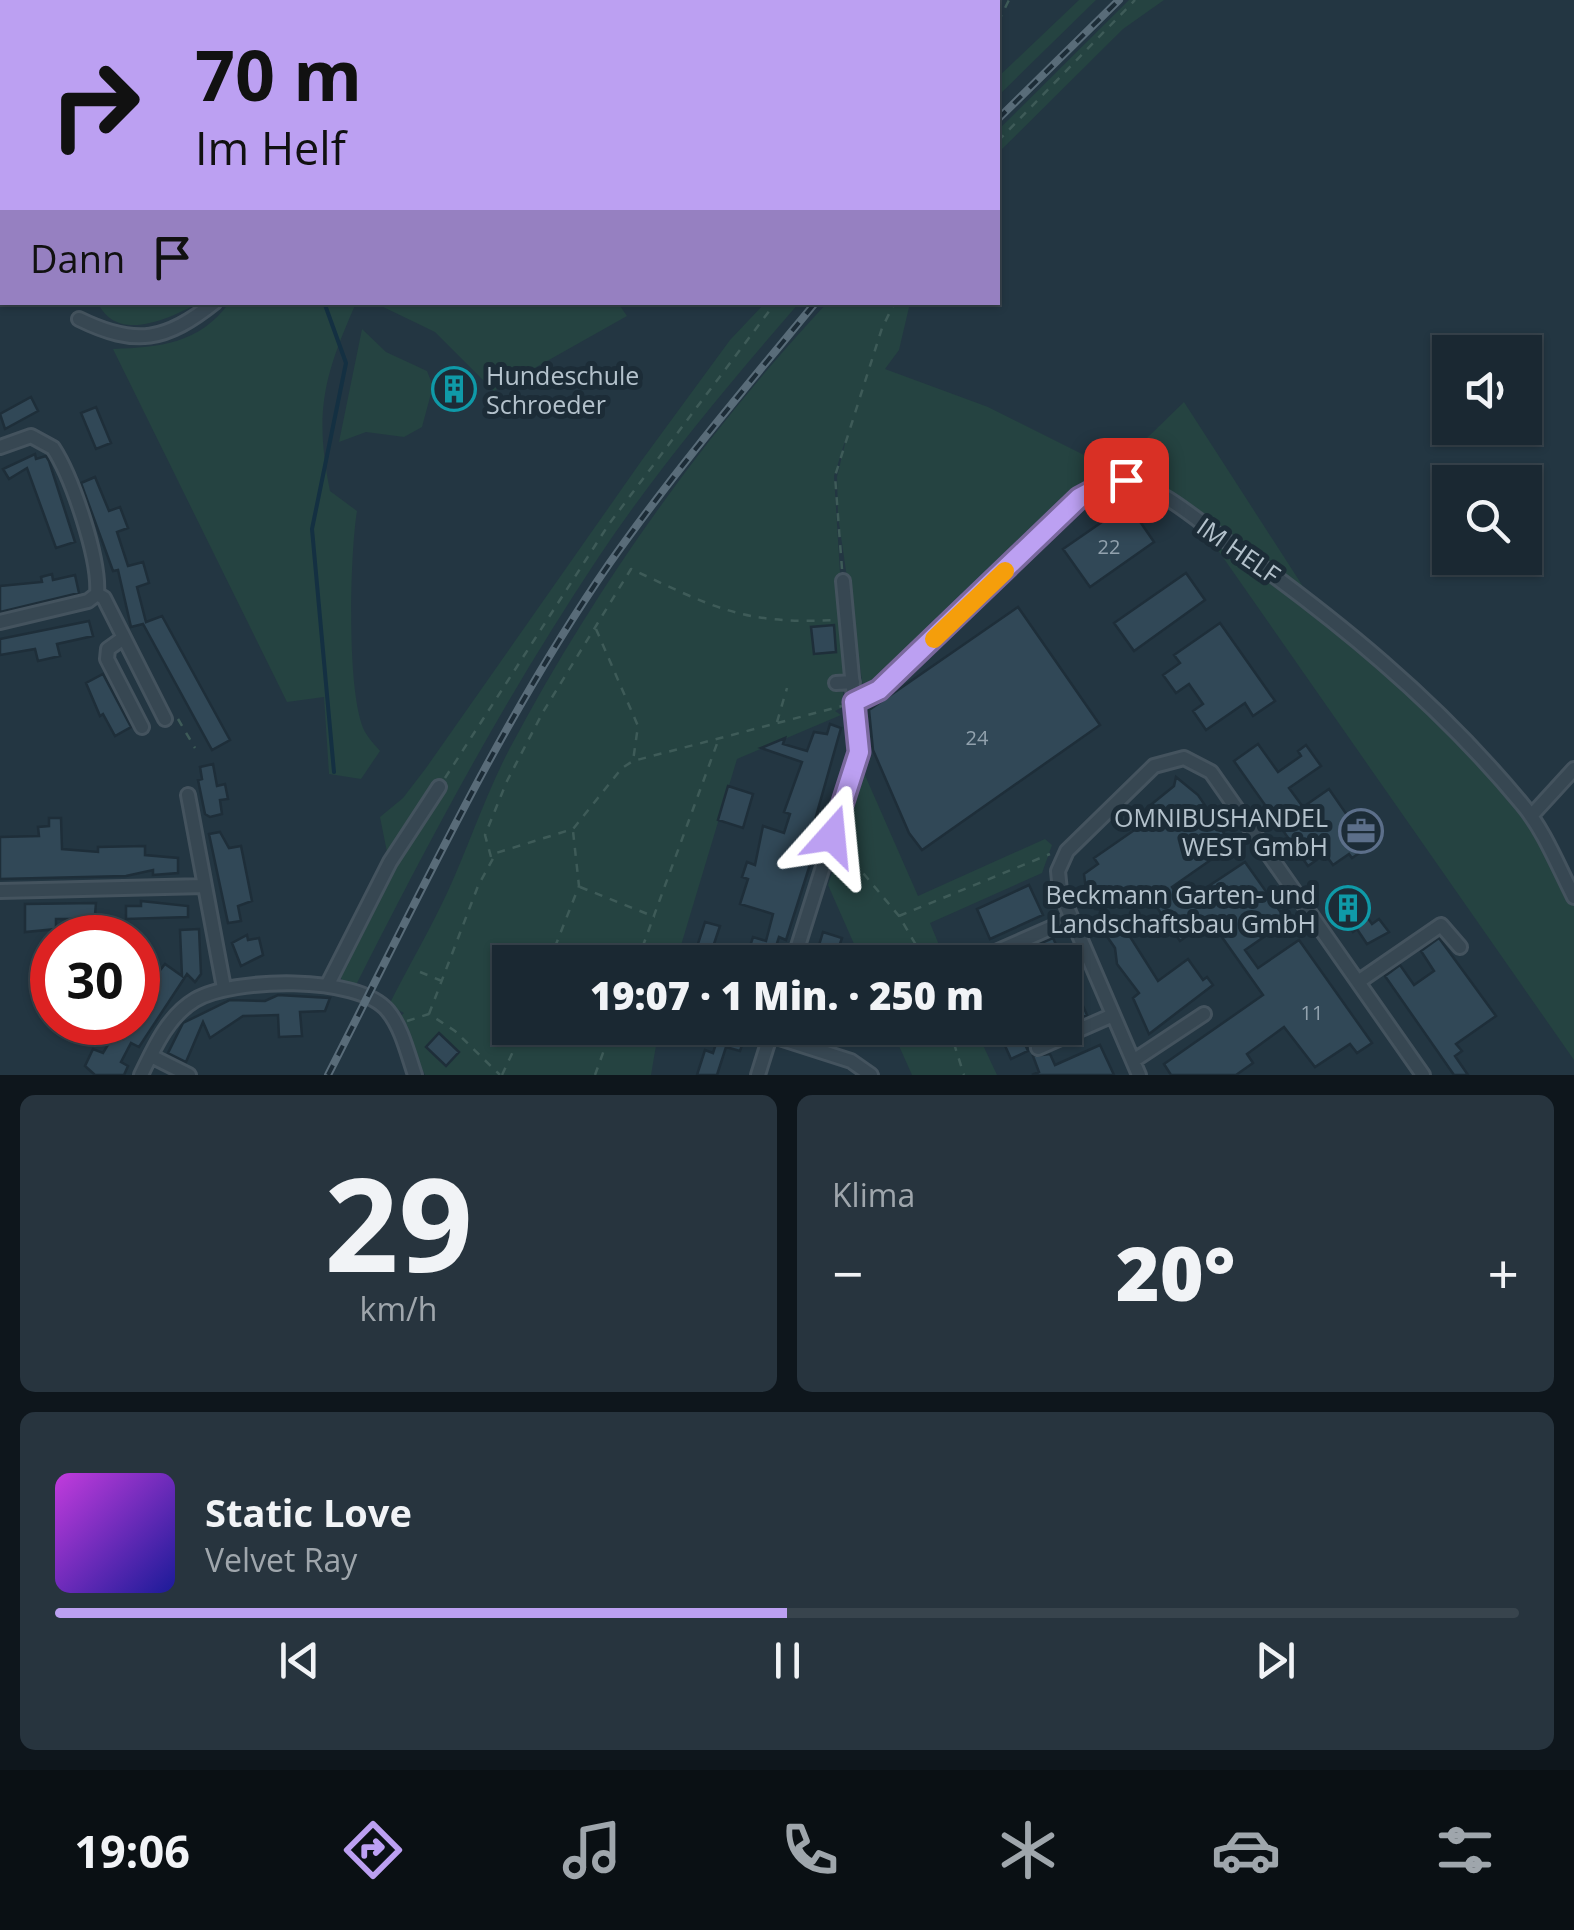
<!DOCTYPE html>
<html lang="de">
<head>
<meta charset="utf-8">
<style>
	body { margin:0; font-family:"Open Sans",sans-serif; background:#27343e; color:#f1f3f6; height:100vh; display:flex; flex-direction:column; font-size:38px; white-space:nowrap }
	* { box-sizing:border-box; margin:0 }
	p { font-size:32px; color:#9fa6ac }
	.icon { flex:none; width:55px; height:55px; fill:none; stroke:currentColor; stroke-width:2; stroke-linecap:round; stroke-linejoin:round }
	.map { position:relative; height:1075px; overflow:hidden }
	.panel { display:flex; flex-direction:column; gap:20px; padding:20px; background:#0e161c; flex:1 }
	.panel>* { flex:none }
	.hud { position:absolute; left:0px; top:0px; width:1000px; height:305px; box-shadow:0 2px 8px #0004,0 0 0 2px #38444d; background:#bca0f2; color:#111; overflow:hidden }
	.tools { position:absolute; left:1432px; top:335px; display:grid; gap:20px }
	.tools a { display:grid; place-items:center; width:110px; height:110px; border-radius:0px; background:#1a2832; box-shadow:0 2px 8px #0004,0 0 0 2px #38444d; font-size:50px }
	.speed { position:absolute; left:30px; top:915px; display:flex; gap:20px; font-size:50px; font-weight:700; text-align:center }
	.speed>* { display:grid; place-content:center; width:130px; height:130px; border-radius:50%; background:#1a2832; box-shadow:0 2px 8px #0004,0 0 0 2px #38444d; line-height:1 }
	.speed .limit { border:15px solid #d22; background:#fff; color:#111 }
	.pin { position:absolute; display:grid; place-items:center; width:85px; height:85px; color:#fff; margin:-42px; border-radius:20px; box-shadow:0 5px 15px #0006 }
	.me { position:absolute; width:110px; margin:-55px; rotate:18deg; stroke-linejoin:round; filter:drop-shadow(0 0 8px #0008) }
	.turn { display:flex; align-items:center; gap:35px; height:210px; padding:0 30px; font-size:45px }
	.turn .icon { width:130px; height:130px; stroke-width:2.5 }
	.turn b { display:block; font-size:70px; line-height:85px }
	.then { display:flex; align-items:center; height:95px; padding:0 30px; background:#0003; gap:20px; font-size:38px }
	.big { font-size:75px; font-weight:800; line-height:1.1 }
	.panel .card { flex:1; display:flex; flex-direction:column; justify-content:center; gap:15px; min-width:0; padding:0 35px; border-radius:15px; background:#27343e }
	.panel .dial { align-items:center; gap:0 }
	.dial b { font-size:130px; line-height:1 }
	.song { display:flex; align-items:center; gap:30px }
	.cover { width:120px; height:120px; border-radius:15px; background:linear-gradient(135deg,hsl(290 70% 55%),hsl(240 70% 35%)) }
	.played { height:10px; border-radius:5px; background:linear-gradient(90deg,#bca0f2 50%,#38444d 50%) }
	.keys { display:flex; justify-content:space-around; direction:ltr }
	.heat { display:flex; justify-content:space-between; align-items:center; font-size:55px; direction:ltr }
	.panel .tiles { flex:1; display:grid; gap:20px; grid-template-columns:1fr 1fr }
	.card:last-child { grid-column:span 2 }
	.trip { position:absolute; left:492px; top:945px; width:590px; height:100px; border-radius:0px; background:#1a2832; box-shadow:0 2px 8px #0004,0 0 0 2px #38444d; font-weight:800; line-height:100px; text-align:center }
	.tab-bar { display:flex; height:160px; justify-content:space-around; align-items:center; background:#0a1014; color:#9fa6ac }
	.tab-bar .icon { width:70px; height:70px }
	.tab-bar .current { color:#bca0f2 }
	.tab-bar b { font-size:45px; color:#f1f3f6 }
	.map>svg:first-child { display:block }
	.green { fill:#254341 }
	.lines { fill:none; stroke-linecap:round; stroke-linejoin:round }
	.stream { stroke:#143042; stroke-width:4 }
	.building { fill:#314857; stroke:#1e2e39; stroke-width:2.5 }
	.minor-casing { stroke:#44535e; stroke-width:18 }
	.highway-casing { stroke:#42525c; stroke-width:22 }
	.path { stroke:#3e5b58; stroke-width:2.5; stroke-dasharray:8 8; stroke-linecap:butt }
	.minor { stroke:#374752; stroke-width:12 }
	.highway { stroke:#786353; stroke-width:18 }
	.rail-casing { stroke:#596c79; stroke-width:8 }
	.rail { stroke:#1c2c37; stroke-width:4; stroke-dasharray:11; stroke-linecap:butt }
	.route-casing { stroke:#7a689d; stroke-width:25 }
	.route { stroke:#bca0f2; stroke-width:18 }
	.slow { stroke:#f59e0b; stroke-width:18 }
	.labels { text-anchor:middle; dominant-baseline:central; stroke-width:10; stroke-linejoin:round; paint-order:stroke }
	.number-label { font-size:20px; fill:#92a2ae }
	.poi-label { font-size:25px; fill:#b4c2cc; stroke:#1c2c37; text-anchor:end }
	.street-label { font-size:25px; fill:#b4c2cc; stroke:#1c2c37 }
</style>
</head>
<body>
<div class="map">
<svg width="1574" height="1075" viewBox="0 0 1574 1075">
	<rect width="100%" height="100%" fill="#233642"/>
	<!-- green -->
	<path class="green" d="M1079,0h17l-98,96v-19z
		M1129,0h35l-41,29 -125,124v-23z
		M98,303h100c-27,15 -81,41 -100,0z
		M229,303h127c-32,73 -42,108 -26,188l27,20c-7,43 -11,185 8,221 4,7 10,13 15,19l-19,28 -32,-5 -5,-77 -37,5 -174,-353c47,-2 86,-5 116,-46z
		M375,303h243l9,13 -133,75 -59,-59z
		M765,303h34c-71,82 -141,165 -201,255 -92,138 -169,282 -243,429l-13,-7 -6,-12 52,-111 -8,-40 23,-19 23,-30 216,-308 88,-120z
		M827,303h83l-11,47 -14,19 103,38 126,63 70,-68 129,200 85,71 133,144 43,83v160l-382,-547 -32,-23 -53,-11 -210,192 -33,23 -26,-178 -1,-39 10,-42 -13,41 9,145v86l-8,4 6,4 -104,44 -61,203h-166v66h149l-8,47h-226l-25,-58 4,-4 -15,-8c19,-38 41,-75 59,-114 22,-48 38,-98 63,-145 86,-161 192,-310 316,-443z
		M362,329l24,23 41,19 6,15 -11,41 -18,10 -38,-5 -27,10z
		M864,773l54,123 127,-57 7,6 -10,28 -112,50 16,39h-84l-34,-77z
		M891,1028h84l22,47h-85z"/>
	<g class="lines">
		<!-- stream -->
		<path class="stream" d="M324,302l22,61 -34,166 22,243"/>
	</g>
	<!-- building -->
	<path class="building" d="M31,397l7,14 -33,18 -5,-15z
		M96,407l15,36 -15,6 -15,-36z
		M35,454l1,5 10,-3 3,5 26,81 -19,6 -29,-80 -18,11 -6,-10z
		M95,477l14,34 11,-4 8,21 -11,4 11,34 15,-4 6,21 -12,4 9,35 16,-6 68,124 -18,10 -69,-126 -12,3 -13,-57 -5,1 -32,-88z
		M1128,504l26,38 -64,45 -27,-38z
		M1186,573l19,27 -71,51 -20,-28z
		M52,574l1,6 22,-5 4,18 -79,19v-26l42,-4 -1,-5z
		M1018,607l82,118 -178,125 -13,-17 -36,-83 -4,-40z
		M89,621l4,15 -36,8 3,12 -22,5 -3,-12 -35,6v-16z
		M1220,623l55,78 -22,15 -8,-13 -39,27 -13,-19 10,-7 -14,-20 -13,9 -13,-18 17,-12 -6,-8z
		M834,625l2,27 -22,2 -3,-27z
		M103,674l28,53 -16,9 -12,-22 -3,2 -14,-33z
		M830,724l11,4 -28,99 8,3 -35,110 -7,-3 -8,25h-26l8,-25 13,4 7,-27 -33,-10 8,-25 -6,-2 5,-15 8,3 8,-39 21,7 6,-19 -6,-2 18,-50 -41,-14 24,-10 -2,6 24,7 7,-19 13,2z
		M1258,744l20,28 23,-16 -3,-5 8,-6 15,21 -32,22 14,19 26,-18 29,42 5,-4 11,16 -22,15 -3,-4 -16,11 -8,-11 -17,12 -74,-105z
		M213,764l4,22 8,-2 3,15 -8,1 2,14 -12,3 -5,-3 -7,-34 4,-1 -2,-12z
		M1176,777l22,18 34,50 -60,42 11,16 62,-41 42,59 -42,29 13,18 41,-28 73,103 -15,10 -7,-9 -35,23 -31,-40 -37,27 6,9 -17,12h-65l-7,-11 99,-69 -44,-62 -5,3 -9,-13 -25,18 -35,-51 -8,6 -5,-6 -30,20 -7,-1 -9,-19 -2,-16 14,-10 -4,-6 49,-34 -6,-8 37,-30z
		M728,786l25,8 -10,34 -25,-8z
		M49,818h12l1,31 36,3v-5l47,-1v9l33,3v15l-25,2v-5l-27,6 -126,3v-42l39,-1 -1,-9 11,-1z
		M220,832l9,16 12,-2 11,55 -14,5 3,15 -13,2 -19,-89z
		M1029,885l14,30 -53,24 -13,-30z
		M1345,886l27,38 7,-5 10,13 -22,12 -10,-15 -4,3 -24,-35z
		M141,901l47,5v11l-62,2v-13h15z
		M96,903l-3,35h-14l-2,-19h-21v10l-31,3v-28z
		M705,922l15,4 -12,36h-16z
		M1122,924l36,57 30,-22 15,21 4,-3 6,8 -64,49 -16,-36 6,-5 -22,-29 -2,-16 -9,-13z
		M199,929l2,45 -6,8 -8,-8 -48,73 -8,-4 -10,19 7,4 -4,9h-29l-10,-9 8,-17 10,4 6,-10 15,-4 14,-17v-48l12,9 15,-19 17,12 -2,-46z
		M823,932l19,6 -8,24h-20z
		M247,935l1,5 11,-2 4,17 -22,11 -9,-23z
		M1053,938l11,24h-67z
		M1439,938l57,78 -40,28 6,7 -7,5 13,19h-14l-69,-99 15,-11 14,20 20,-14 -13,-20z
		M1065,965l22,50 -22,10z
		M278,995l52,3 -5,13 -25,1 2,24 -23,1 -1,-22 -35,1 -33,22 -7,-16 -17,40 -18,-9 15,-30 47,-23 35,1z
		M721,1028h27l-8,23 -14,-4 -9,28h-20l8,-25 8,3z
		M1005,1028h13l10,23 -17,8 -13,-29z
		M439,1033l20,19 -13,14 -20,-19z
		M1100,1045l14,30h-82l7,-3 -6,-16 17,-2 5,11z"/>
	<g class="lines">
		<!-- minor casing -->
		<g class="minor-casing">
			<path id="minor" d="M79,319c57,28 87,22 136,-17
				M0,447l31,-11 22,12c19,29 47,111 44,146l-9,7 -88,21
				M97,594l7,4 61,121
				M122,639l-14,10 -1,10 35,68
				M836,683l17,-1
				M855,702l24,-13 200,-191c15,-9 31,-20 49,-17 35,8 69,39 98,60 109,77 210,159 296,263 22,26 36,62 52,93
				M188,795l36,193
				M1531,816l43,-47
				M0,891l205,-5
				M989,955l82,-36
				M793,962l66,-210 -16,-171
				M1358,982l83,-57 19,22
				M328,984l62,-122 49,-75
				M770,1035l81,26 20,14
				M1038,1048l75,-33
				M151,1056l38,19
				M1133,1061l71,-47
				M141,1075c13,-27 27,-59 54,-75 37,-22 163,-26 193,11 14,17 20,44 27,64
				M758,1075l14,-45
				M1139,1075l-79,-184 -2,-20 9,-20 87,-85 30,-8 27,14 212,303"/>
		</g>
		<!-- highway casing -->
		<g class="highway-casing">
			<path id="highway" d="M104,0l1,2
				M117,0l1,2
				M357,0l5,2
				M55,2l2,-2
				M161,2l5,-2
				M235,2l6,-2
				M458,2l1,-2
				M0,41l2,-2
				M0,102l2,-2
				M0,142l2,-2"/>
		</g>
		<!-- path -->
		<path class="path" d="M998,22l11,-22
			M998,141l137,-141
			M842,569l-7,-93 47,-148 13,-26
			M596,629l42,97 -5,35
			M178,719l17,29
			M777,722l10,-34
			M445,778l164,-254 167,-222
			M843,849l56,67 27,46
			M491,857l-6,-22 22,-54 36,-69 88,-143c82,38 112,56 205,51
			M580,887l75,30
			M899,916l151,-62
			M549,962l30,-76 -6,-55
			M637,962l81,-221
			M420,972l22,9
			M429,1014l49,-128 18,-33 77,-24 49,-61 11,-7 209,-55
			M407,1021l22,-7 26,17 45,44
			M949,1028l15,47
			M502,1075l22,-47
			M595,1075l17,-47"/>
		<!-- minor -->
		<use href="#minor" class="minor"/>
		<!-- highway -->
		<use href="#highway" class="highway"/>
		<!-- rail casing -->
		<g class="rail-casing">
			<path id="rail" d="M998,119l121,-119
				M328,1075c88,-172 171,-352 281,-511 64,-91 136,-176 207,-262"/>
		</g>
		<!-- rail -->
		<use href="#rail" class="rail"/>
	</g>
	<g class="lines">
		<!-- route casing -->
		<g class="route-casing">
			<path id="route" d="M832,836l27,-84 -5,-50 25,-12 200,-192 30,-16 17,-2"/>
		</g>
		<!-- route -->
		<use href="#route" class="route"/>
		<!-- slow -->
		<path class="slow" d="M934,639l71,-68"/>
	</g>
	<!-- icons -->
	<defs>
		<g id="building-ring" transform="scale(2.25)"><circle r="9.5" fill="#1c2c37" stroke="#0f9aa8" stroke-width="1.5"/><path d="M-4-6H4V6H1V3H-1V6H-4ZM-2.5-4.3h1.7v1.8h-1.7ZM.8-4.3h1.7v1.8H.8ZM-2.5-1h1.7V.8h-1.7ZM.8-1h1.7V.8H.8Z" fill="#0f9aa8"/></g>
		<g id="office-ring" transform="scale(2.25)"><circle r="9.5" fill="#1c2c37" stroke="#5c6f8a" stroke-width="1.5"/><path d="M-6-3h4V-5.5h4V-3h4V5H-6ZM-1-4.5V-3h2v-1.5ZM-6 0V1H6V0Z" fill="#5c6f8a"/></g>
	</defs>
	<g fill-rule="evenodd">
		<use href="#building-ring" x="454" y="389"/>
		<use href="#office-ring" x="1361" y="831"/>
		<use href="#building-ring" x="1348" y="908"/>
	</g>
	<g class="labels">
		<!-- number labels -->
		<g class="number-label">
			<text x="1109" y="546">22</text>
			<text x="977" y="737">24</text>
			<text x="1312" y="1012">11</text>
		</g>
		<!-- poi labels -->
		<g class="poi-label">
			<text x="486" y="375" text-anchor="start">Hundeschule<tspan x="486" dy="29">Schroeder</tspan></text>
			<text x="1328" y="817">OMNIBUSHANDEL<tspan x="1328" dy="29">WEST GmbH</tspan></text>
			<text x="1316" y="894">Beckmann Garten- und<tspan x="1316" dy="29">Landschaftsbau GmbH</tspan></text>
		</g>
		<!-- street labels -->
		<g class="street-label">
			<text transform="translate(1239 550) rotate(35)">IM HELF</text>
		</g>
	</g>
</svg>
<div class="tools">
<a><svg class="icon" aria-label="sound" viewBox="0 0 24 24"><path d="M4 9h4l5-4v14l-5-4H4zM17 9q2 3 0 6"/></svg></a>
<a><svg class="icon" aria-label="search" viewBox="0 0 24 24"><circle cx="10" cy="10" r="6"/><path d="M15 15l6 6"/></svg></a>
</div>
<div class="speed"><div class="limit">30</div></div>
<div class="pin" style="left:1126px;top:480px;background:#d93025"><svg class="icon" aria-label="arrive" viewBox="0 0 24 24"><path d="M6 21V4h12l-3 4 3 4H6"/></svg></div>
<svg class="me" style="left:832px;top:836px" viewBox="-20 -20 40 40"><path d="M0-17L14 15 0 8-14 15z" fill="#bca0f2" stroke="#fff" stroke-width="4"/></svg>
<div class="trip">19:07 · 1 Min. · 250 m</div>
<div class="hud">
<div class="turn"><svg class="icon" aria-label="right" viewBox="0 0 24 24"><path d="M7 20v-9h11M14 6l5 5-5 5"/></svg><div><b>70 m</b>Im Helf</div></div>
<div class="then">Dann<svg class="icon" aria-label="arrive" viewBox="0 0 24 24"><path d="M6 21V4h12l-3 4 3 4H6"/></svg></div>
</div>
</div>
<section class="panel">
<div class="tiles">
<div class="card dial"><b>29</b><p>km/h</p></div>
<div class="card"><p>Klima</p>
<div class="heat"><a>−</a><b class="big">20°</b><a>+</a></div>
</div>
<div class="card">
<div class="song"><i class="cover"></i><div><b>Static Love</b><p>Velvet Ray</p></div></div>
<div class="played"></div>
<div class="keys"><svg class="icon" aria-label="previous" viewBox="0 0 24 24"><path d="M18 5L8 12l10 7zM5 5v14"/></svg><svg class="icon" aria-label="pause" viewBox="0 0 24 24"><path d="M8 5v14M16 5v14"/></svg><svg class="icon" aria-label="next" viewBox="0 0 24 24"><path d="M6 5l10 7-10 7zM19 5v14"/></svg></div>
</div>
</div>
</section>
<nav class="tab-bar">
<b>19:06</b>
<svg class="icon current" aria-label="directions" viewBox="0 0 24 24"><path d="M12 3l9 9-9 9-9-9zM9 14v-3h6M13 9l2 2-2 2"/></svg>
<svg class="icon" aria-label="music" viewBox="0 0 24 24"><path d="M9 18V5l10-2v13"/><circle cx="6" cy="18" r="3"/><circle cx="16" cy="16" r="3"/></svg>
<svg class="icon" aria-label="phone" viewBox="0 0 24 24"><path d="M5 4h4l2 5-3 2q2 4 5 5l2-3 5 2v4C11 20 4 13 5 4z"/></svg>
<svg class="icon" aria-label="climate" viewBox="0 0 24 24"><path d="M12 3v18M4 7l16 10M4 17L20 7"/></svg>
<svg class="icon" aria-label="car" viewBox="0 0 24 24"><path d="M5 17H2v-5l4-1 3-4h7l3 4 3 1v5h-3M9 17h6M6 11h13"/><circle cx="7" cy="17" r="2"/><circle cx="17" cy="17" r="2"/></svg>
<svg class="icon" aria-label="filters" viewBox="0 0 24 24"><path d="M4 7h16M4 17h16"/><circle cx="9" cy="7" r="2"/><circle cx="15" cy="17" r="2"/></svg>
</nav>
</body>
</html>
